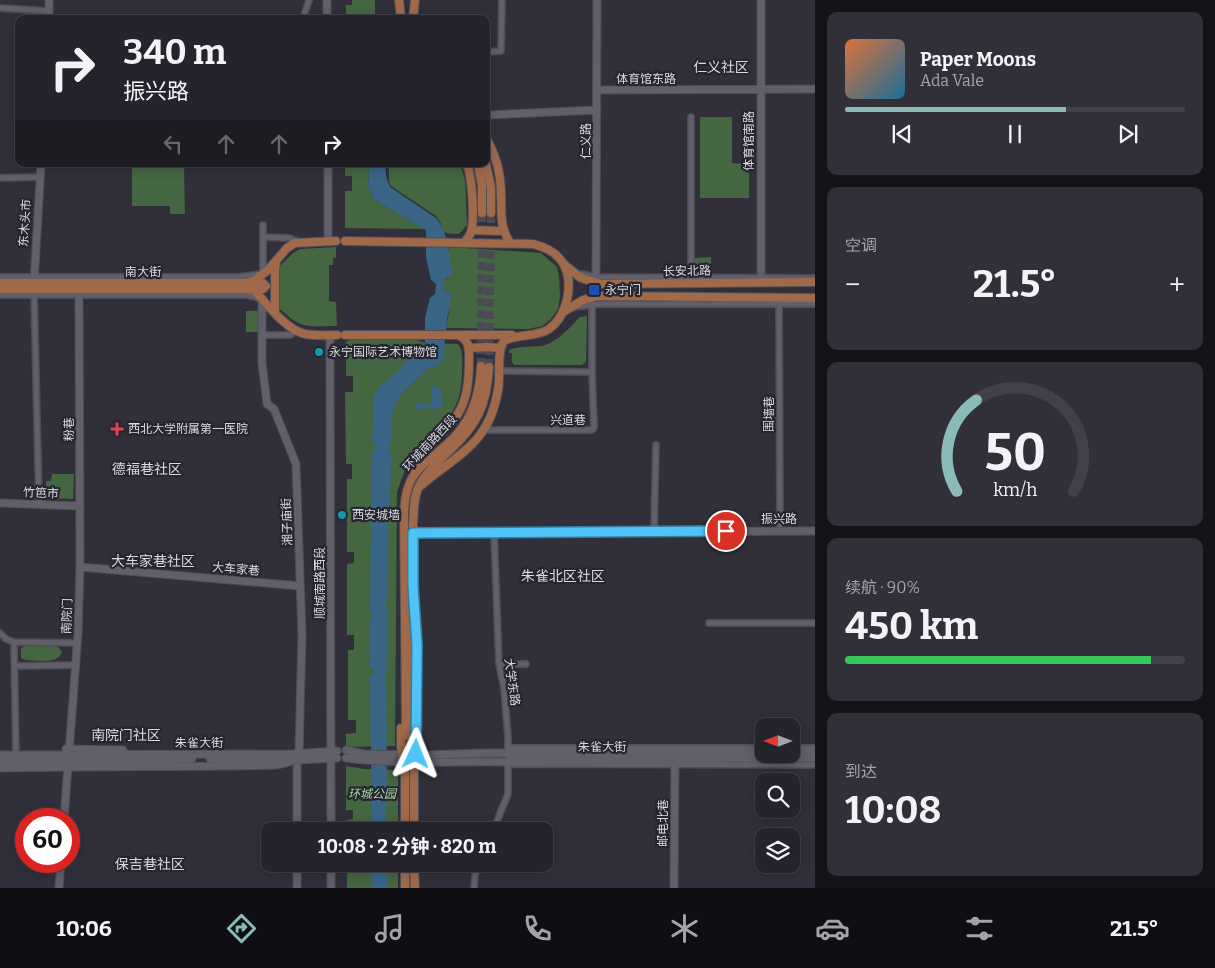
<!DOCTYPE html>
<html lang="zh">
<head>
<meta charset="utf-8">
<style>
	body { margin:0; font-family:Bitter,"Noto Sans SC",serif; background:#313038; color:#f1f3f6; height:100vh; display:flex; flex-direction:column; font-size:19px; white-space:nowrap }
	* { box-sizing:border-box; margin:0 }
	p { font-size:16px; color:#a3a4a9 }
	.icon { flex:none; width:28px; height:28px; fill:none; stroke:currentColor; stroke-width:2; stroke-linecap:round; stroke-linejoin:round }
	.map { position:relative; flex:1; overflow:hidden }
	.details { display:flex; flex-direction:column; gap:12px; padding:12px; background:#141418; width:400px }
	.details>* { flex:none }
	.top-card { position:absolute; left:15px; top:15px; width:475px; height:152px; border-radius:10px; box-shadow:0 2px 12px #0003,0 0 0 1px #424148; background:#25242c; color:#f1f3f6; overflow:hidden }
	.needle { width:32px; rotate:270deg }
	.controls { position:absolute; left:755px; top:718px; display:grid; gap:10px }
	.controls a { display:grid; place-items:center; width:45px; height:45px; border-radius:10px; background:#25242c; box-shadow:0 2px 12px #0003,0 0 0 1px #424148; font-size:25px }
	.speed { position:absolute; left:15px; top:808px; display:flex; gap:10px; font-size:25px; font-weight:700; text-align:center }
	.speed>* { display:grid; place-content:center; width:65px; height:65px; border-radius:50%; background:#25242c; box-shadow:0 2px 12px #0003,0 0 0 1px #424148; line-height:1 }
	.speed .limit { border:8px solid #d22; background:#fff; color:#111 }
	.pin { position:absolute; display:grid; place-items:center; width:42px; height:42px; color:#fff; margin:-21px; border:2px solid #fff; border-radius:50%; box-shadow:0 1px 5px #0007 }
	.me { position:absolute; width:55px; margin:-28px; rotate:2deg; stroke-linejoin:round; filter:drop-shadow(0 0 4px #0008) }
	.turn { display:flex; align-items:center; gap:18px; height:105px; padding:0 25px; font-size:22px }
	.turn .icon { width:65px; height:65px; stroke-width:2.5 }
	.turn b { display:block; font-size:35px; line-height:42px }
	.lanes { display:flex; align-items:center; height:48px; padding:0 25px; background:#0003; justify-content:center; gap:25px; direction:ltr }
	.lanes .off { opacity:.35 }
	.big { font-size:38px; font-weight:700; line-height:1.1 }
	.details .widget { flex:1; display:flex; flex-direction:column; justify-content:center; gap:8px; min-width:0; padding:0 18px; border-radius:10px; background:#313038 }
	.details .dial { align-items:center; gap:0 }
	.dial svg { height:130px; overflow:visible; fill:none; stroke:#424148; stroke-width:7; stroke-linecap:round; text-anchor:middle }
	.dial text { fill:#f1f3f6; stroke:none }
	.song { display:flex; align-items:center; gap:15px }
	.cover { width:60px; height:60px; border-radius:8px; background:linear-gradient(135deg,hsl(20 70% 55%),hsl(200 70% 35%)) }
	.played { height:5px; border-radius:2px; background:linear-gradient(90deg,#8bbbb9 65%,#424148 65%) }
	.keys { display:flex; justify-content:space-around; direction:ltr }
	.heat { display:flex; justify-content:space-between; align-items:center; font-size:28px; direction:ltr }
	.charge { height:8px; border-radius:4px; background:linear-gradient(90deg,#34c759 90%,#424148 0) }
	.trip { position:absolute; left:261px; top:822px; width:292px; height:50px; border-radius:10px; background:#25242c; box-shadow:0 2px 12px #0003,0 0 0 1px #424148; font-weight:700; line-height:50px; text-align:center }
	.dock { display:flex; height:80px; justify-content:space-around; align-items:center; background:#0f0e12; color:#a3a4a9 }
	.dock .icon { width:35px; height:35px }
	.dock .active { color:#8bbbb9 }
	.dock b { font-size:22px; color:#f1f3f6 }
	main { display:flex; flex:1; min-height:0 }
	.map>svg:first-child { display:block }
	.green { fill:#446640 }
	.water { fill:#396587 }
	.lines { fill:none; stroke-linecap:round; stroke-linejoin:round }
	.primary-tunnel { stroke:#4a4a53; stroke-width:8; stroke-dasharray:8 4; stroke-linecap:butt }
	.street-casing { stroke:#4f4e56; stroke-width:8 }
	.secondary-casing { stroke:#4f4e56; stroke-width:9 }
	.primary-casing { stroke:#4f4e56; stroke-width:10 }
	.street { stroke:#605f6a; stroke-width:5 }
	.secondary { stroke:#605f6a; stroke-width:7 }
	.primary { stroke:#a0694a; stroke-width:8 }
	.route-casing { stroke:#337fa1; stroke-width:12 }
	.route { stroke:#4fc3f7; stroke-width:9 }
	.transit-dot { fill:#1a4fb4; stroke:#272630; stroke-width:2 }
	.culture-dot { fill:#0f9aa8; stroke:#272630; stroke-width:2 }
	.health-dot { fill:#e0444e; stroke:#272630; stroke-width:2 }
	.labels { text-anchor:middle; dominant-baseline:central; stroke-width:4.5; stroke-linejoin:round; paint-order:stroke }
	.street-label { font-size:12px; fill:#dadae0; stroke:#272630 }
	.poi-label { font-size:12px; fill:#dadae0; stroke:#272630; text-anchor:start }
	.park-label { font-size:12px; font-style:italic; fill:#a4dc9d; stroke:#272630 }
	.neighbourhood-label { font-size:14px; fill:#dadae0; stroke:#272630 }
</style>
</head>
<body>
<main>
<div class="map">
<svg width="815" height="888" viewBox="0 0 815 888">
	<rect width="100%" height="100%" fill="#31303a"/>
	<!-- green -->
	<path class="green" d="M352,0h23v19h-29v-14h6z
		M700,117h32v46l17,1v34h-49z
		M345,164h24l-1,26h3l2,9 52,30 -80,-1v-37h7v-15h-7z
		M389,164h71l5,16 2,45 -8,9c-23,0 -11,-3 -23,-18l-45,-30 -2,-4z
		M132,165h52l1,49h-15v-8h-38z
		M336,247v11h-3v7h-4v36l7,1 1,24c-32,0 -35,4 -59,-19v-39l15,-15 7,-4z
		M449,247l92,6 16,14 2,9 1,20 -2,13 -8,11 -8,6 -13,3 -83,-1 4,-22v-13l-6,-1v-12l4,-2z
		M711,257v18h-16l-1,-17z
		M246,311h12v21h-12z
		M587,316l-1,46 -4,3h-68l-2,-3v-9h-3v-3c10,-4 20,-3 31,-4 16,-2 29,-18 40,-29z
		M349,340h68l8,3 33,1c6,8 4,17 4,26 0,50 -22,49 -47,83 -9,12 -13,25 -18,39l-2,254 -49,1v-13l10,-1v-13h-8v-70h6v-15h-7v-71l7,-1v-11h-7v-73h5v-15h-6l-1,-72h8v-16h-7v-34z
		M52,474h22l-1,25 -27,-1v-17h5z
		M25,646h30l3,1 4,5c-4,13 -26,8 -37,8l-4,-2v-10z
		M346,766l18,3 34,1v61h-51v-11l6,-1v-9h-7z
		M347,864h51v24h-51z"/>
	<!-- water -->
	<path class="water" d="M369,164h16l1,12 4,11 46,31c12,13 13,36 16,53v3l-8,6v12l7,1 -1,13 -3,13 -4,41 -7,7h-7c-9,9 -30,27 -34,38 -5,11 -3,27 -3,39h-3v10l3,1 -4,70v73l-2,1v8h2v62h-2v6l1,127h-2v21l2,1v7h-15l-2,-155h4v-8h-4l-1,-46h3v-9l-2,-1 2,-161h3v-9l-3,-1 2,-45 9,-14h4l38,-39v-25l5,-20 5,-4 1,-10 -5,-4 -5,-23v-27l-53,-31 -2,-9h-3z
		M432,386l9,3 2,15 -3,4 -8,1 -3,-4 -3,4h-11v-5l17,-1z
		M372,864l16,1v23h-16z"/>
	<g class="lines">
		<!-- primary-tunnel -->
		<path class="primary-tunnel" d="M481,366l1,-153
			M489,367l2,-154
			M406,736l1,33"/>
		<!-- street casing -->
		<g class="street-casing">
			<path id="street" d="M0,8l49,3
				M305,19v-7l4,-12
				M486,52l15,-1 1,-51
				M691,117v159
				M0,178l40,-1
				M263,225v12
				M581,274l15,3 219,1
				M261,276l2,-3v-36l26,1 11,4
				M0,277h238l22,-3
				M34,292l5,212
				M0,295h246l10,2 5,3
				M779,301l1,230
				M574,307l25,-3h216
				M262,335h28l6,-4
				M500,371l92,1v-70
				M486,430h106l2,-3 -2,-55
				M654,531l2,-86
				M709,623h106
				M0,633l6,6 8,3 63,1
				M14,642l2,114
				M499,664h27
				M15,666l61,-1
				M791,748h24
				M508,753l4,-5h252
				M508,762l4,2 303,1
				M493,831l15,-37v-57l-4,-49 -5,-24 -5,-132
				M474,888l1,-13 5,-11"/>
		</g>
		<!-- secondary casing -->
		<g class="secondary-casing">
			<path id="secondary" d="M49,0v19
				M327,0v19
				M597,90l218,-1
				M488,115l109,-5
				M328,241v-77
				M596,282l1,-282
				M761,282v-282
				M34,283l7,-119
				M262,298v65l5,41 7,5 22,55 6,171 -3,118
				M330,335l1,496
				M0,503l80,3
				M413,533l402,-2
				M80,567l220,19
				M66,749l57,1
				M346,750l18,4 65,1 53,-2h282
				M791,753h24
				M0,755l292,-1 45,-3
				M346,758c53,7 108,3 162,4l4,-3 303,-1
				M210,759l87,1 40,-2
				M0,762l192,-3
				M0,768c92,-2 184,-1 276,-3l13,-3
				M64,819l14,-186 2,-66 -1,-278
				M297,831v-71
				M59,888l2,-27
				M297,888v-24
				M331,888v-24
				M674,888l1,-129"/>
		</g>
		<!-- primary casing -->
		<g class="primary-casing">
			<path id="primary" d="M399,0l2,19
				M413,19l2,-19
				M486,138c10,17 15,37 15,57 1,19 -2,30 9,48
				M478,164l4,22v27
				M486,164l5,24v25
				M472,230l27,1 3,-2
				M345,241l188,3c12,3 25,9 31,21 10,20 3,51 -15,64 -14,9 -31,4 -45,12 -8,11 -3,35 -6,49 -9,56 -43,65 -80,98
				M465,242c2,-3 5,-6 6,-10 4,-14 1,-54 -4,-68
				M565,265l16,13 20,6 214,-2
				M0,283h246l7,-2 14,-10 20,-23 8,-5 41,-2
				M249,287l14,2 3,-3 -3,-3h-11
				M0,289h250l4,1c13,14 32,40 51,44 10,2 21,1 32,1
				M275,312v-42l1,-8
				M563,312l20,-12 15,-4 217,2
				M345,335h167
				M469,348l18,-1 13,1
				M414,470c10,-23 23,-29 38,-48 15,-17 17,-39 17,-61 0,-12 1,-21 -11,-26
				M401,728v19l4,24v60
				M406,736l-2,-223c2,-50 25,-47 53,-79 17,-19 23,-43 24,-68
				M413,736v-212c1,-12 0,-26 6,-38 7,-14 19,-24 30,-35 28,-25 38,-46 40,-84
				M414,831v-56l3,-47
				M405,864v24
				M414,864l1,24"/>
		</g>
		<!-- street -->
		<use href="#street" class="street"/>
		<!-- secondary -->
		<use href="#secondary" class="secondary"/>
		<!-- primary -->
		<use href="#primary" class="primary"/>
	</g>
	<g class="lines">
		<!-- route casing -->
		<g class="route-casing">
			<path id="route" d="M416,754l1,-109 -4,-59v-53l313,-2"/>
		</g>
		<!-- route -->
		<use href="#route" class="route"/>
	</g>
	<!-- markers -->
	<rect class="transit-dot" x="588" y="284" width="12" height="12" rx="2.5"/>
	<g class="culture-dot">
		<circle cx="319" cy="352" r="5"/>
		<circle cx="342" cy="515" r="5"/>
	</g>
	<path class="health-dot" d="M114.5 421.5h5v5h5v5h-5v5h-5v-5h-5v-5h5z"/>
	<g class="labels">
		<!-- street labels -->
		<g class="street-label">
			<text x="646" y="79">体育馆东路</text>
			<text transform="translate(586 141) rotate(-90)">仁义路</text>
			<text transform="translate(749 141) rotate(-90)">体育馆南路</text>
			<text transform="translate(25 223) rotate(-86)">东木头市</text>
			<text transform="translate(687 271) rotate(-1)">长安北路</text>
			<text x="143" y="272">南大街</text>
			<text transform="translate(769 414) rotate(-90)">围墙巷</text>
			<text x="568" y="420">兴道巷</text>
			<text transform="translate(69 429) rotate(-90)">粉巷</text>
			<text transform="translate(430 443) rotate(-47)">环城南路西段</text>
			<text transform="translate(41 493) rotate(2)">竹笆市</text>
			<text x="779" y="519">振兴路</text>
			<text transform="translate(287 522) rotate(-92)">湘子庙街</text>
			<text transform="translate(236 569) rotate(5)">大车家巷</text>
			<text transform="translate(320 583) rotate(-90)">顺城南路西段</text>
			<text transform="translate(67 616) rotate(-88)">南院门</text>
			<text transform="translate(512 682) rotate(82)">大学东路</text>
			<text x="199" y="743">朱雀大街</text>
			<text x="602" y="747">朱雀大街</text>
			<text transform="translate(663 823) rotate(-90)">邮电北巷</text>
		</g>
		<!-- poi labels -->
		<g class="poi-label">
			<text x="605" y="290">永宁门</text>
			<text x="329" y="352">永宁国际艺术博物馆</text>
			<text x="128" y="429">西北大学附属第一医院</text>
			<text x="352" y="515">西安城墙</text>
		</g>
		<!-- park labels -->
		<g class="park-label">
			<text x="372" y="794">环城公园</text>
		</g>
		<!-- neighbourhood labels -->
		<g class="neighbourhood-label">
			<text x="721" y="67">仁义社区</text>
			<text x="147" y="469">德福巷社区</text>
			<text x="153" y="561">大车家巷社区</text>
			<text x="563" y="576">朱雀北区社区</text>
			<text x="126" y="735">南院门社区</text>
			<text x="150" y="864">保吉巷社区</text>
		</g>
	</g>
</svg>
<div class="controls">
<a><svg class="needle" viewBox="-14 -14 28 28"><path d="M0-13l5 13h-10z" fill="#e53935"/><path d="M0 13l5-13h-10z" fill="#a3a4a9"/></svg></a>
<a><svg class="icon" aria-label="search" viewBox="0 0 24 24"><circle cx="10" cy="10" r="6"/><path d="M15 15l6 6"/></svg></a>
<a><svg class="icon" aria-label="layers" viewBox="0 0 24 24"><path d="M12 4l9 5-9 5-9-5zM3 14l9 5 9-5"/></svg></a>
</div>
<div class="speed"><div class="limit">60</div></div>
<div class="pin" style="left:726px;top:531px;background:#d93025"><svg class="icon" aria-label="arrive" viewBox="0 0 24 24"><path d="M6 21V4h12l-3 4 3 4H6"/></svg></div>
<svg class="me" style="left:416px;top:754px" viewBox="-20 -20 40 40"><path d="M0-17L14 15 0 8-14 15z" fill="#4fc3f7" stroke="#fff" stroke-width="4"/></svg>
<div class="trip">10:08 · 2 分钟 · 820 m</div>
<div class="top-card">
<div class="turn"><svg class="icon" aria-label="right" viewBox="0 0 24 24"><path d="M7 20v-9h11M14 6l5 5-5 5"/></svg><div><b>340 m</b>振兴路</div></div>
<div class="lanes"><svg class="icon off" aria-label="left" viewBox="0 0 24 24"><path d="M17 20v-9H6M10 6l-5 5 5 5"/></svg><svg class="icon off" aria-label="ahead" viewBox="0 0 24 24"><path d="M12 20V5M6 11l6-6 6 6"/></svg><svg class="icon off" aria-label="ahead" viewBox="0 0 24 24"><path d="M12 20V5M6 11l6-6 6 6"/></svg><svg class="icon" aria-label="right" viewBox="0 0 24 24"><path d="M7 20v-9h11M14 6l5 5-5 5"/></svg></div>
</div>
</div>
<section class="details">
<div class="widget">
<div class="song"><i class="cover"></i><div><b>Paper Moons</b><p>Ada Vale</p></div></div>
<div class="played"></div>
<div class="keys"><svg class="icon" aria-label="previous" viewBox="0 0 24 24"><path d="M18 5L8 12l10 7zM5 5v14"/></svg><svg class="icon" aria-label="pause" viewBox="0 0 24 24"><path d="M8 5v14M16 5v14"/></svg><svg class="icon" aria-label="next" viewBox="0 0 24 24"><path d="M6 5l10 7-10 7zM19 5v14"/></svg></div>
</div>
<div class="widget"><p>空调</p>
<div class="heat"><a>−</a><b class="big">21.5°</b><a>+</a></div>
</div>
<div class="widget dial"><svg viewBox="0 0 100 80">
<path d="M14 69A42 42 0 1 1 86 69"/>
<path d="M14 69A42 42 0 0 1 26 13" stroke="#8bbbb9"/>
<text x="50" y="56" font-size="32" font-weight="700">50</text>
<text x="50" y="72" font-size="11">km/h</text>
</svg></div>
<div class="widget"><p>续航 · 90%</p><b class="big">450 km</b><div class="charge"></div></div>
<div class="widget"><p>到达</p><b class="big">10:08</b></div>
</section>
</main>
<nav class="dock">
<b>10:06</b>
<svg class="icon active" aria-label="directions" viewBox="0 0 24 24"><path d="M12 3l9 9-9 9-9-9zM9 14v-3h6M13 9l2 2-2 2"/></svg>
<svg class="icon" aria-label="music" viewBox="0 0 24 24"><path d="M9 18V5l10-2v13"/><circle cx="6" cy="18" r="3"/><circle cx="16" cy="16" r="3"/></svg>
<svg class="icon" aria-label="phone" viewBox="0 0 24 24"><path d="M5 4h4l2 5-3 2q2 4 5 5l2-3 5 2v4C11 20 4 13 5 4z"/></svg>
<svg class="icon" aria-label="climate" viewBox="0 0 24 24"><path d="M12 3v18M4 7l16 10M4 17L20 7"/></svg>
<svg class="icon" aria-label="car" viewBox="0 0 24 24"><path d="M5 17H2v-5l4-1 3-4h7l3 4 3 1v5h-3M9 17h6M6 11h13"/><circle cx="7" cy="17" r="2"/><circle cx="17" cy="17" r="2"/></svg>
<svg class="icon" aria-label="filters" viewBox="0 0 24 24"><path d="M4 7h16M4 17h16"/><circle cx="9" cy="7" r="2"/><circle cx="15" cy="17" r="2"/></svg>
<b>21.5°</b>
</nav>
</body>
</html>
